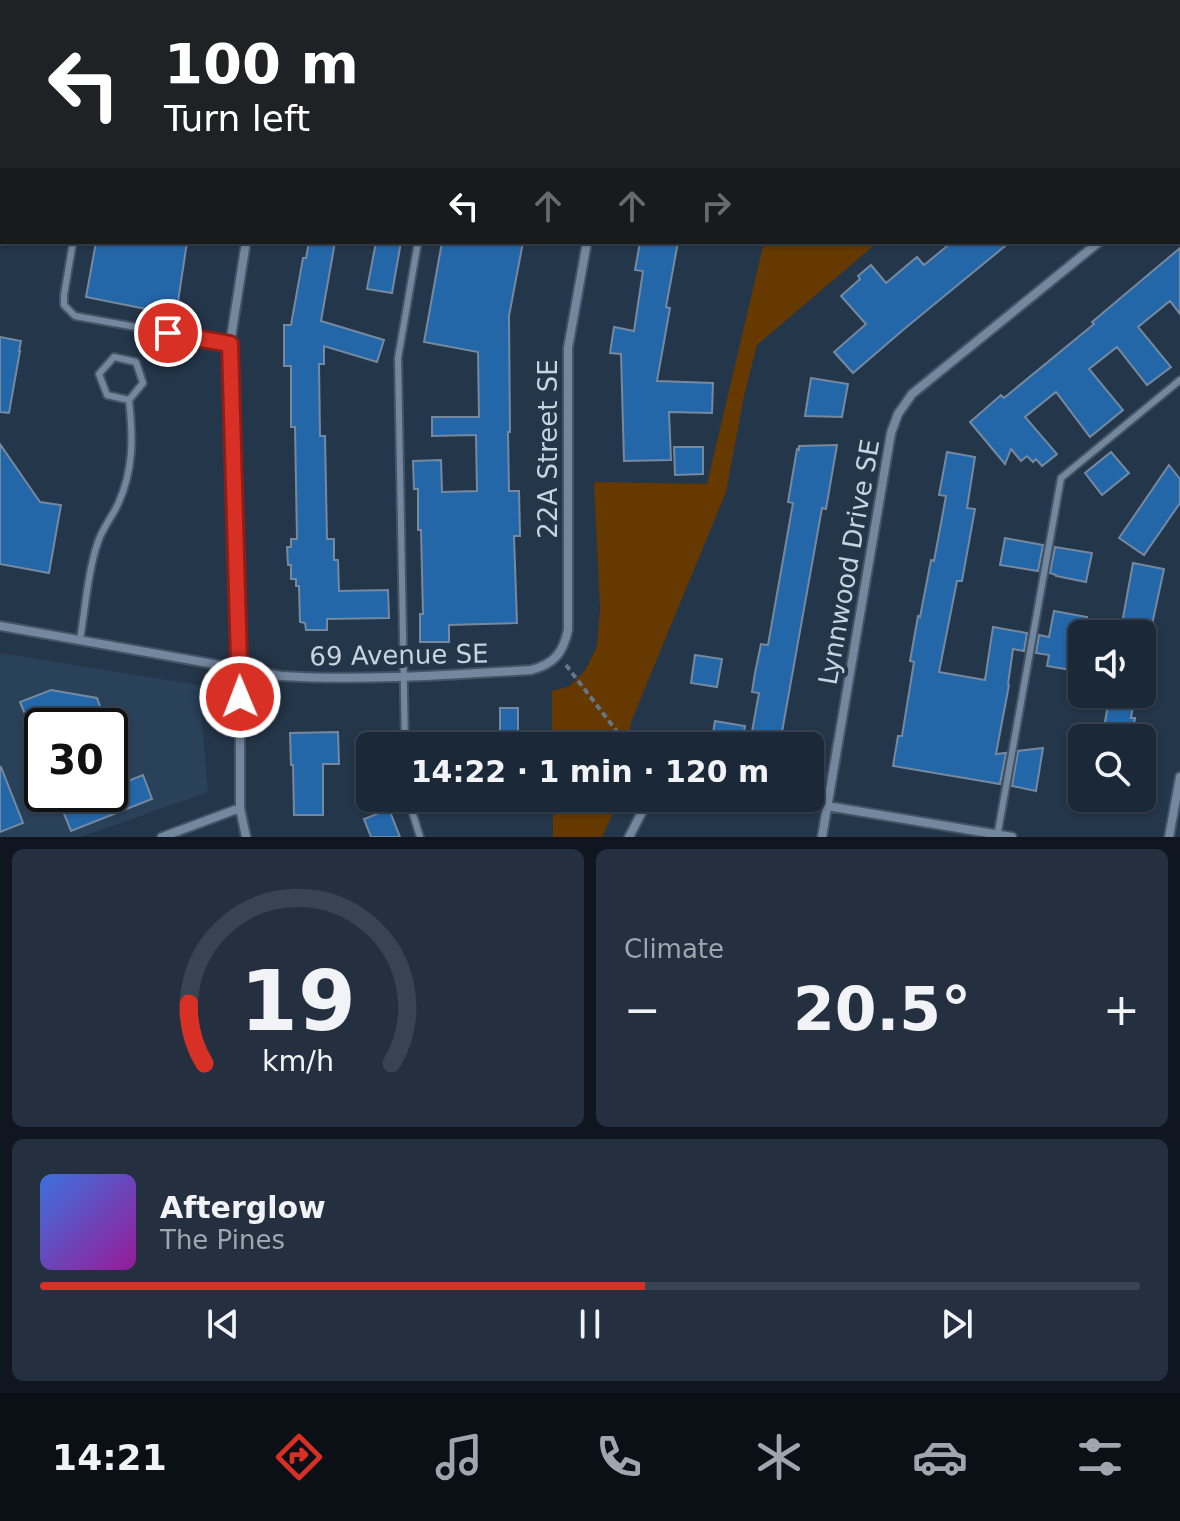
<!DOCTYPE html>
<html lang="en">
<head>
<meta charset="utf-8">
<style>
	body { margin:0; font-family:"DejaVu Sans",sans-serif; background:#243040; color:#f1f3f6; height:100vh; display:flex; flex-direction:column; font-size:30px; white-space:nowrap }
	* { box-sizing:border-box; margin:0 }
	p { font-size:26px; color:#a0a6ae }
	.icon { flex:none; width:44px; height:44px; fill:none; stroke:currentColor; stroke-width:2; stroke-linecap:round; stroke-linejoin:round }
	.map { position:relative; height:837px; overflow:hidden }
	.drawer { display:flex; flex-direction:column; gap:12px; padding:12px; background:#0f161f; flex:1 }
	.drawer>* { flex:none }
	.banner { position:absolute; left:0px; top:0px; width:1180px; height:244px; box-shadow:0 2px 6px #0004,0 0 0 2px #394453; background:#202124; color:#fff; overflow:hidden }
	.buttons { position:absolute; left:1068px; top:620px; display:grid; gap:16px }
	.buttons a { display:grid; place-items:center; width:88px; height:88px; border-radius:12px; background:#1b2838; box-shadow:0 2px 6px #0004,0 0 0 2px #394453; font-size:40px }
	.speed { position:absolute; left:24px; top:708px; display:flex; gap:16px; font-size:40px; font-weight:700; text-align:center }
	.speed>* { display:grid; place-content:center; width:104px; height:104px; border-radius:50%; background:#1b2838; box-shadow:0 2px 6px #0004,0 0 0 2px #394453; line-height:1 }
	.speed .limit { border:4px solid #111; border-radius:12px; background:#fff; color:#111 }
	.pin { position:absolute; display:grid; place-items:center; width:68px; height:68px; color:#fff; margin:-34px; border:4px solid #fff; border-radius:50%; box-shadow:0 2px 8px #0007 }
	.me { position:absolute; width:88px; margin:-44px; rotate:359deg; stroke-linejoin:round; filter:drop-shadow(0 0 6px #0008) }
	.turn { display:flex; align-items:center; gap:28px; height:168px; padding:0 32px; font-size:36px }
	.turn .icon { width:104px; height:104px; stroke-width:2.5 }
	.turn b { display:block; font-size:56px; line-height:68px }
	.lanes { display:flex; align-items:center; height:76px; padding:0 32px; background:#0003; justify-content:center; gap:40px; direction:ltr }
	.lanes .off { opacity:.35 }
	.big { font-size:60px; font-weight:700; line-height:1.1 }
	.drawer .tile { flex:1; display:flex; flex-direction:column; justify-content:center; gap:12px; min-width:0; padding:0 28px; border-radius:12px; background:#243040 }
	.drawer .dial { align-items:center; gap:0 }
	.dial svg { height:208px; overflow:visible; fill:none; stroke:#394453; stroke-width:7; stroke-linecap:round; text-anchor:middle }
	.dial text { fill:#f1f3f6; stroke:none }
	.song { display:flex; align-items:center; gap:24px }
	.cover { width:96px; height:96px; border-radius:12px; background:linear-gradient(135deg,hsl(220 70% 55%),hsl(300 70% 35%)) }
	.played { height:8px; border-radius:4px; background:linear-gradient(90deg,#d93025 55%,#394453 55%) }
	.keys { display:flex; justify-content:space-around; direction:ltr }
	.heat { display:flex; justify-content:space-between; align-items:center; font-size:44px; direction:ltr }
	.drawer .tiles { flex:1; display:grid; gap:12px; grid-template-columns:1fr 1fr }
	.tile:last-child { grid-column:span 2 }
	.trip { position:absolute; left:356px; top:732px; width:468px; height:80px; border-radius:12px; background:#1b2838; box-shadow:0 2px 6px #0004,0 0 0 2px #394453; font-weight:700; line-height:80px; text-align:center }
	.tabs { display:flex; height:128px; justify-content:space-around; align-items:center; background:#0b1016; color:#a0a6ae }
	.tabs .icon { width:56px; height:56px }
	.tabs .current { color:#d93025 }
	.tabs b { font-size:36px; color:#f1f3f6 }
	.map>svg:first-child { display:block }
	.built { fill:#2a415a; fill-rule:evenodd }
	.green { fill:#653900 }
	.building { fill:#2467a9; stroke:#7489a0; stroke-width:2 }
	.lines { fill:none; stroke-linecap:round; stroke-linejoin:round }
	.lane-casing { stroke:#445464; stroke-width:10 }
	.street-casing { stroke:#445464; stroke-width:12 }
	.path { stroke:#677687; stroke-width:4; stroke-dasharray:6 4; stroke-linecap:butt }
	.lane { stroke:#73879f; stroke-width:6 }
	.street { stroke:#73879f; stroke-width:8 }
	.route-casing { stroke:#8d1f18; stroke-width:20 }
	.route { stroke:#d93025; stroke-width:14 }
	.labels { text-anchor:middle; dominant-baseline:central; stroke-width:8; stroke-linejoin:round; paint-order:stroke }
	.street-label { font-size:26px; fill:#c7d3df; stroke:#24364a }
</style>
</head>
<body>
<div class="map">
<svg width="1180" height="837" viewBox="0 0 1180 837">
	<rect width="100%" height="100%" fill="#24364a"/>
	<!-- built -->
	<path class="built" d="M0,653l199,32 9,107 -127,45h-81zM42,726h68v68h-68z"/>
	<!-- green -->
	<path class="green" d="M1030,0h150v8l-2,1v-7h-149z
		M764,242h114l-121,103 -13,51 -18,96 -95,230 -3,24h-76v-55l18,-5 16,-17 11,-23 3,-37 -6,-127 113,2z
		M553,798h67l-18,39h-49z"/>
	<!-- building -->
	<path class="building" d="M96,242h91l-11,73 -90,-18z
		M309,242h26l-14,79 63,19 -7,22 -53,-16v18h-5l1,72h5l2,103h7v21h4l1,31 49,-1 1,28 -62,1v11h-21l-1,-7 -5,-1 -1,-36h-3v-7h-5v-14h-3l-1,-18h4v-8h6l-2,-112h-4v-61h-7v-41h7l12,-67h3z
		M376,242h25l-9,51 -25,-4z
		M442,242h81l-14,74 1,116h-2l1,59h10l1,45h-6l3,87 -68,2v17h-29v-28h3l-2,-84h-3v-41h-4l-1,-28 28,-1 1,32 35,-1 -1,-56 -44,1v-19h47l-1,-65 -54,-10z
		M640,242h38l-12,65 4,1 -13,73 56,2 -1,30 -43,-1 2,48 -47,1 -3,-107 -11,-1 4,-26 20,4 9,-60 -8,-1z
		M952,242h58l-107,88 -50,43 -19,-21 32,-28 -25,-28 19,-17 -2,-3 13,-11 15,18 31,-26 7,8z
		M1180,248v66l-10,-13 -32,26 33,40 -24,18 -30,-38 -28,22 34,41 -33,27 -34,-45 -31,25 32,37 -15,12 -6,-7 -3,3 -6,-6 -6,5 -10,-12 -6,15 -35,-42 31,-27 3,3 90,-74 -2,-2z
		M0,337l21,4 -2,10h1l-11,62 -9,-1z
		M811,378l37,6 -6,33 -37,-1z
		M0,444l40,58 21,3 -12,68 -49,-9z
		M837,445l-11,64 -4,-1 -42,235 -29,-6 8,-44 -7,-1 3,-19 6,-29 7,1 25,-142 -5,-1 9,-53 2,1v-4z
		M674,447h29v27l-28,1z
		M947,452l28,5 -8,51 8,1 -13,72h-5l-18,91 46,8 8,-53 34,6 -3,18 -11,-2 -5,35 1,1 -13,69 10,-1 -6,31 -107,-18 5,-30h4l12,-74 -4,-1 8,-45 2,1 11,-57 3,1 12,-65 -7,-1z
		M1111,452l18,21 -27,22 -17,-22z
		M1169,465l11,14v24l-36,52 -25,-17z
		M1005,538l38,7 -5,26 -38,-6z
		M1055,547l37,6 -6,29 -30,-6v-1l-6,-2z
		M1133,563l31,6 -14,65h-30z
		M1054,611l33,6 -3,17h-2l-1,16 -7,-1 -3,21 -24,-4 2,-11 -13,-2 3,-18 10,2z
		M695,655l27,4 -5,28 -26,-4z
		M51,690l46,8 10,28h-77l-10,-24z
		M1110,694h25l-4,24h4l-3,20h-30z
		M500,708h18v38h-18z
		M715,721l30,5 -3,20h-31z
		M338,732l1,32h-16v51h-29l-1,-50h-2l-1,-32z
		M110,737h1l17,44 15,-6 9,24 -81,32 -15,-37h54z
		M1043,748l-7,43 -24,-5 6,-35z
		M1,767l22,56 -23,9v-64z
		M389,809l11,28h-29l-7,-18z"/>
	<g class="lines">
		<!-- lane casing -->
		<g class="lane-casing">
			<path id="lane" d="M553,0l12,2
				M116,2v-2
				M460,2v-2
				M73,242l-9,53v10l11,11 155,28
				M80,640c5,-30 8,-70 18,-98 4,-13 14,-25 20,-38 16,-35 15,-67 11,-104l14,-17 -7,-21 -22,-5 -15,17 8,21 22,5
				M405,746l-7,-388 20,-116
				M408,798l12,39
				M997,837l64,-359 119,-98"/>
		</g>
		<!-- street casing -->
		<g class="street-casing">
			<path id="street" d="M287,2l1,-2
				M629,2v-2
				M1178,178l2,-1
				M0,626l281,50c83,5 167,-1 250,-6 23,-6 32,-17 37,-40v-282l19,-106
				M779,798l233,39
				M162,837l78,-29
				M246,837l-6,-29v-139l-10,-325 16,-102
				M629,837l15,-29 9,-10
				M822,837l69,-404 7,-19 14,-20 187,-152
				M1169,837l11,-60"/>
		</g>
		<!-- path -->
		<path class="path" d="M566,665l62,81"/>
		<!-- lane -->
		<use href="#lane" class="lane"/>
		<!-- street -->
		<use href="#street" class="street"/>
	</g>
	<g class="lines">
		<!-- route casing -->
		<g class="route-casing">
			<path id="route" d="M168,333l62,11 10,353"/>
		</g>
		<!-- route -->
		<use href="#route" class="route"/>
	</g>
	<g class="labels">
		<!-- street labels -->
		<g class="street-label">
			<text transform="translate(548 449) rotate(-90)">22A Street SE</text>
			<text transform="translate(849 562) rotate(-80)">Lynnwood Drive SE</text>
			<text transform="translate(399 655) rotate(-1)">69 Avenue SE</text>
		</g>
	</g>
</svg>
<div class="buttons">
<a><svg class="icon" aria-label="sound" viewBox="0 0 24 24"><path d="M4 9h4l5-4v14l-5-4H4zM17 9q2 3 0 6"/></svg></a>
<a><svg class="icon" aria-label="search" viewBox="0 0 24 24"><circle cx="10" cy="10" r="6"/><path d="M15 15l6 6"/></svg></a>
</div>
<div class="speed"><div class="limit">30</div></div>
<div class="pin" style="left:168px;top:333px;background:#d93025"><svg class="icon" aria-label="arrive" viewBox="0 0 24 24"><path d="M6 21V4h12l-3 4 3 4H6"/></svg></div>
<svg class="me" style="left:240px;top:697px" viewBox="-20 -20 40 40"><circle r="17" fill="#d93025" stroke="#fff" stroke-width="3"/><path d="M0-11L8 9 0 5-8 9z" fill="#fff"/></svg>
<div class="trip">14:22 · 1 min · 120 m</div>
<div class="banner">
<div class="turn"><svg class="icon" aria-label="left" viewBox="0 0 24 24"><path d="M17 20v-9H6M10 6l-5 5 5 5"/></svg><div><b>100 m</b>Turn left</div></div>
<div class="lanes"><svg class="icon" aria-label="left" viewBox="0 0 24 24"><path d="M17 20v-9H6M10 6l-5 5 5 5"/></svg><svg class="icon off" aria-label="ahead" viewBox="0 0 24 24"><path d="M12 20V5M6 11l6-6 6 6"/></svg><svg class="icon off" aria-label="ahead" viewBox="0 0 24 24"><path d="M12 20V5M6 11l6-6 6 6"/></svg><svg class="icon off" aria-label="right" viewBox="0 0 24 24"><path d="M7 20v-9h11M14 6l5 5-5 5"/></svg></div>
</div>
</div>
<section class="drawer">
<div class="tiles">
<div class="tile dial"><svg viewBox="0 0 100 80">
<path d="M14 69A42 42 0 1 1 86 69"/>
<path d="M14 69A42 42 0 0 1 8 46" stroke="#d93025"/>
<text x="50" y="56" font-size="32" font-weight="700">19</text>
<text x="50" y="72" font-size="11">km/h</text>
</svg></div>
<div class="tile"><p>Climate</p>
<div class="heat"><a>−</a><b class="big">20.5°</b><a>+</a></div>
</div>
<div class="tile">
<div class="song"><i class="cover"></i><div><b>Afterglow</b><p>The Pines</p></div></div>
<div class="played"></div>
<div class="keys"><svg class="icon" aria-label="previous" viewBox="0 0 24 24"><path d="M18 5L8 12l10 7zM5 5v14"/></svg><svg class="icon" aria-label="pause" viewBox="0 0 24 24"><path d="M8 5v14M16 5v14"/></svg><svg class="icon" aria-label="next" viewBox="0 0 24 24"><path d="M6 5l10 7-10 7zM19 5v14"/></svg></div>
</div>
</div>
</section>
<nav class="tabs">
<b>14:21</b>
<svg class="icon current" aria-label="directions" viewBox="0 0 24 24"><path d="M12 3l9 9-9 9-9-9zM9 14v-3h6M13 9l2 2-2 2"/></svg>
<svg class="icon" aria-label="music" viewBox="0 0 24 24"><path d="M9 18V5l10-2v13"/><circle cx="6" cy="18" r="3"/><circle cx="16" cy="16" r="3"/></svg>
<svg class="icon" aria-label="phone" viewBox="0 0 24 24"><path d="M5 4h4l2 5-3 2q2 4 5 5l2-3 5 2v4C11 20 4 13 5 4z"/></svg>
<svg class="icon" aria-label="climate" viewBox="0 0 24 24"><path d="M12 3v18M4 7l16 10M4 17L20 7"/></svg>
<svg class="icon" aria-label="car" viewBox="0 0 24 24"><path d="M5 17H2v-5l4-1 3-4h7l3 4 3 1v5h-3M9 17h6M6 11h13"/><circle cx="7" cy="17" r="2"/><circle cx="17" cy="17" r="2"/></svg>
<svg class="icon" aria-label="filters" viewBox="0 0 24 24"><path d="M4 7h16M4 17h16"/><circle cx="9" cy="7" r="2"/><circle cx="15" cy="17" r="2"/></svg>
</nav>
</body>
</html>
